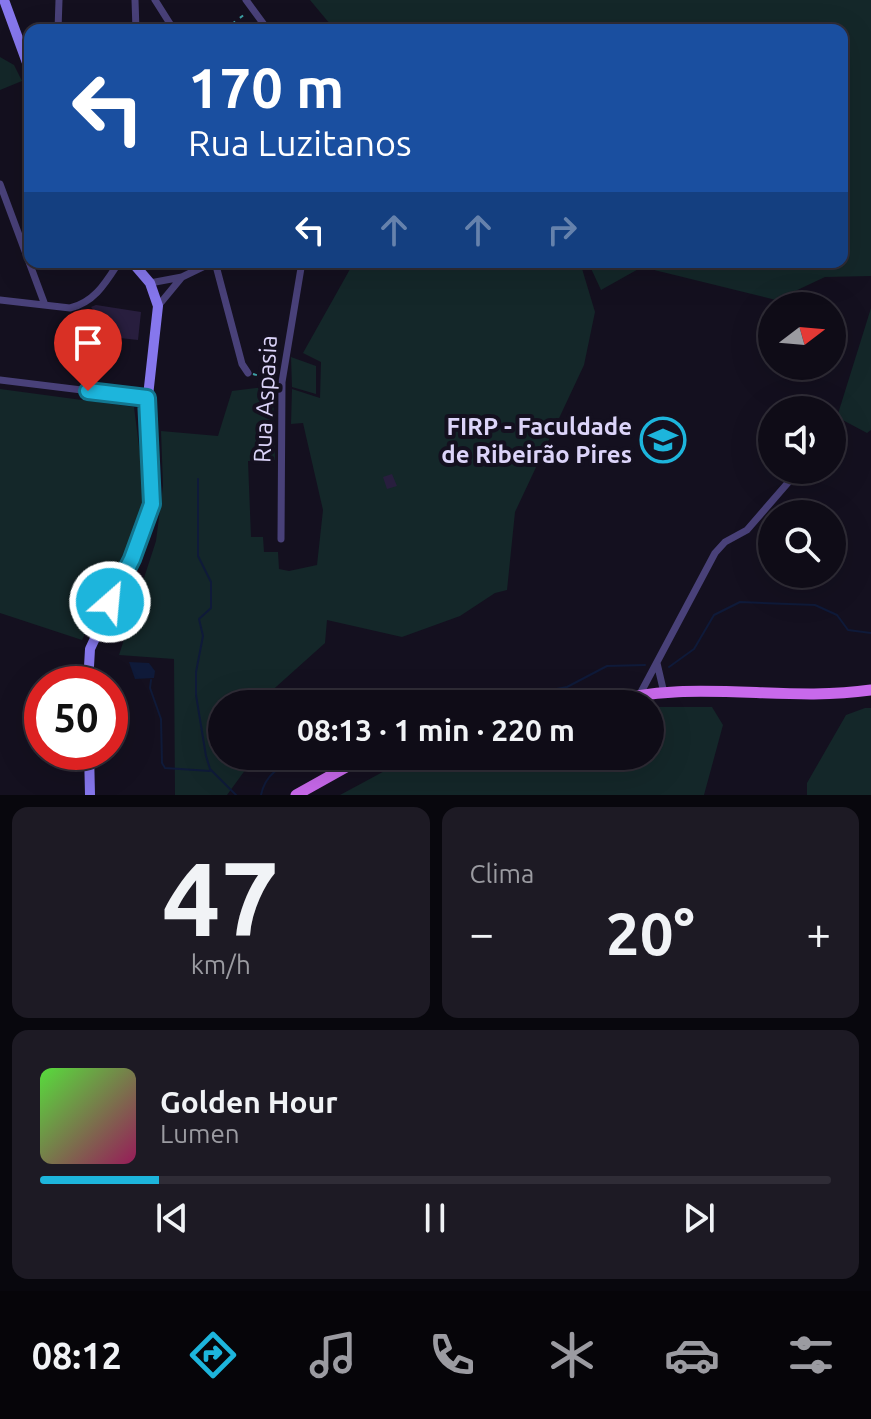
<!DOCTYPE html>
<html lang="pt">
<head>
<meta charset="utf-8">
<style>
	body { margin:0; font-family:Ubuntu,sans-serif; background:#1d1a24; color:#f1f3f6; height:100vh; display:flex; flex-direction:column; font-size:30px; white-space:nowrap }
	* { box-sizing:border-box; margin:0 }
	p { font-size:26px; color:#9b9ba1 }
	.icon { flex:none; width:44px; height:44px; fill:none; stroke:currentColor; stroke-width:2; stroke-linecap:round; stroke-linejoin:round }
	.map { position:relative; height:795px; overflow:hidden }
	.drawer { display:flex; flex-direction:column; gap:12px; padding:12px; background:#08070d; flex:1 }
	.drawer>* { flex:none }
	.banner { position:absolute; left:24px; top:24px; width:824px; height:244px; border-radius:16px; box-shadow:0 8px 32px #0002,0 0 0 2px #2f2c36; background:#1a4fa0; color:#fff; overflow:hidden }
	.needle { width:52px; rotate:74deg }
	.controls { position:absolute; left:758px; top:292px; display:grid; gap:16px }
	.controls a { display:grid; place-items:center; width:88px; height:88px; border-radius:50%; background:#0f0c17; box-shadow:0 8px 32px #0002,0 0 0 2px #2f2c36; font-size:40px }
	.speed { position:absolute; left:24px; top:666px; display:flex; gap:16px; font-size:40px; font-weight:700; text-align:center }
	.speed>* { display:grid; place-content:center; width:104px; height:104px; border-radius:50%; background:#0f0c17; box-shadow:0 8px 32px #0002,0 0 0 2px #2f2c36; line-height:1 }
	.speed .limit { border:12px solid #d22; background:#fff; color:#111 }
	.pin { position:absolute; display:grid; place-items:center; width:68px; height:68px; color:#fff; margin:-82px -34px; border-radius:50% 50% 50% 0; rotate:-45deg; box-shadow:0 0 8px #0007 }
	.pin .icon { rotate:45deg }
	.me { position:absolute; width:88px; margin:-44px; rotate:27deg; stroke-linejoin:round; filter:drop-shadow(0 0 6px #0008) }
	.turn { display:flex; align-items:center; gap:28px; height:168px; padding:0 32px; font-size:36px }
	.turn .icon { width:104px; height:104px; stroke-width:2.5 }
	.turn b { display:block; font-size:56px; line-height:68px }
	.lanes { display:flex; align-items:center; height:76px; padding:0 32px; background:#0003; justify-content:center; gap:40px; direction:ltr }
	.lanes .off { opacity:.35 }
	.big { font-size:60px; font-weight:600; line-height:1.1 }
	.drawer .widget { flex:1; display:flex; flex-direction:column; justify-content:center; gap:12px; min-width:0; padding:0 28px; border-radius:16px; background:#1d1a24 }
	.drawer .dial { align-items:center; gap:0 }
	.dial b { font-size:104px; line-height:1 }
	.song { display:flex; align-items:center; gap:24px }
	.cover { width:96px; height:96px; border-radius:12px; background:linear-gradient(135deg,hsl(110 70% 55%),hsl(330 70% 35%)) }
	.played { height:8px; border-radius:4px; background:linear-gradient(90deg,#1db5dc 15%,#2f2c36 15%) }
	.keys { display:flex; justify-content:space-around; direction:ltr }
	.heat { display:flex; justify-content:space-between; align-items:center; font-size:44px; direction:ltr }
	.drawer .tiles { flex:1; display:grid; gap:12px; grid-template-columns:1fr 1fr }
	.widget:last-child { grid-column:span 2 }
	.trip { position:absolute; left:208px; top:690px; width:456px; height:80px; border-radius:40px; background:#0f0c17; box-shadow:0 8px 32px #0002,0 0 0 2px #2f2c36; font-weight:600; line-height:80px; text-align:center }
	.tab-bar { display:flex; height:128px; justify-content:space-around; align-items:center; background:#060509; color:#9b9ba1 }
	.tab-bar .icon { width:56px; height:56px }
	.tab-bar .active { color:#1db5dc }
	.tab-bar b { font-size:36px; color:#f1f3f6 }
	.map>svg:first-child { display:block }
	.green { fill:#142729 }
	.water { fill:#0f1a39 }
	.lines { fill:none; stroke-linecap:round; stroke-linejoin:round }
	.stream { stroke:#0f1a39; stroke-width:2 }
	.building { fill:#281e3e }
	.path { stroke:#3d9fa4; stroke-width:2; stroke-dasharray:4 6; stroke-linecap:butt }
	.street { stroke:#494179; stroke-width:7 }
	.secondary { stroke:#8677ed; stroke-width:10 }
	.primary { stroke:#c869eb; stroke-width:11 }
	.route-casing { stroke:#13768f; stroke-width:20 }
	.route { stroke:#1db5dc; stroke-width:14 }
	.labels { text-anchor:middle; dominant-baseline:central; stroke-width:8; stroke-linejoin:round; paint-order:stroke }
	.street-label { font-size:24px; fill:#dcd4f9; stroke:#14101f }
	.poi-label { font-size:24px; font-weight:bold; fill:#dcd4f9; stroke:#14101f; text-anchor:end }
</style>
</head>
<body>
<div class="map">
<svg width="871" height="795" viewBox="0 0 871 795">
	<rect width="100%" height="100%" fill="#14101f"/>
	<!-- green -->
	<path class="green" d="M310,0h561v276l-46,1 -49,23 -134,-33 -41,23 -13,-28h254v-232h-507z
		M0,57l14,8 8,16 -22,9z
		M354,262h226l15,50 -11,53 -69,147 -8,78 -12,3 -35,23 -58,21 -75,-17 -2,23 -58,52 -38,4 1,5h-8v52h27l2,6 -24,33h-52l-1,-136 -55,-4 37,-114 7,-55 -2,-55 57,5 14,-45 41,-5 2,74 -27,1 3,76h12l1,15h14l1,17 10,2 28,-6 6,-55 -20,-87 -12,1 1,-35 28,9 1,-36 -18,-9z
		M871,308v122l-4,3 -30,-16z
		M291,357l25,9v28l-24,-7z
		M0,389l134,18 13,102 -65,131 -82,-27z
		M650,707h62l11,18 -19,70h-364l52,-28 70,-11h188z
		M865,708h6v87h-64v-12l39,-68z"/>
	<!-- water -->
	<path class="water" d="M129,662l20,1 6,8 -1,7 -19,1z"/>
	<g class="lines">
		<!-- stream -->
		<path class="stream" d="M198,479v77l13,26v26l-12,11 4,17 -7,36v23l10,61 4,13 26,26
			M669,667l25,-18 20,-34 26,-13 75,3 22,10 11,15 23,3
			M151,680l-1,8 11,31 1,44 3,5 45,3
			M512,704l12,-9 43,-8 40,-21 38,-1
			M261,795c5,-24 22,-29 42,-39"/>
	</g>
	<!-- building -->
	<path class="building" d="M96,305l45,7 -3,28 -63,-7 2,-14 18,-7 -4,-5z
		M392,474l5,12 -10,3 -4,-12z"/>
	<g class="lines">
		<!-- path -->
		<path class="path" d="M224,30l21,-16
			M253,374l21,6"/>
		<!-- street -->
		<path class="street" d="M135,0l1,30
			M155,0l19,30
			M246,0l22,30
			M58,30l1,-30
			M0,184l45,121
			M215,262l27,102 6,9
			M150,283l32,-6 31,-15
			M0,300l70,8c25,-6 36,-26 49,-46
			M158,306l24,-29
			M0,380l147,18
			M281,539l1,-157 20,-120
			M657,663l7,30
			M640,694l75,-141 10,-11 22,-12 52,-60"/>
		<!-- secondary -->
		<path class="secondary" d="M4,0l26,71
			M88,684l2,-35 42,-90 20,-55 -6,-90 12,-108 -8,-23 -18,-21
			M89,752l1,43"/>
		<!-- primary -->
		<path class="primary" d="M601,704c88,-27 181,-1 270,-14
			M296,795l52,-29 29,-10"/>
	</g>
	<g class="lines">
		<!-- route casing -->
		<g class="route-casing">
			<path id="route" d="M88,391l59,7 5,106 -20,55 -22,43"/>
		</g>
		<!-- route -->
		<use href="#route" class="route"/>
	</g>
	<!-- icons -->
	<defs>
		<g id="university-ring" transform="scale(2.3)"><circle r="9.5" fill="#14101f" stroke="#1db5dc" stroke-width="1.5"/><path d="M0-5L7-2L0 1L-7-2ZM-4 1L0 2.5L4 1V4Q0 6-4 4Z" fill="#1db5dc"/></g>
	</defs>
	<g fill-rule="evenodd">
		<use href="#university-ring" x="663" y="440"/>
	</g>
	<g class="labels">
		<!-- street labels -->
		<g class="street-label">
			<text transform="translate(265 399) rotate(-87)">Rua Aspasia</text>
		</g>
		<!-- poi labels -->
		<g class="poi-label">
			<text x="632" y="426">FIRP - Faculdade<tspan x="632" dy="28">de Ribeirão Pires</tspan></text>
		</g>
	</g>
</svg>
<div class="controls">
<a><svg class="needle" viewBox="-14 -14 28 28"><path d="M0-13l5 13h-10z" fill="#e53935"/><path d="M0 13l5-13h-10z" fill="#9b9ba1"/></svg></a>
<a><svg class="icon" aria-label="sound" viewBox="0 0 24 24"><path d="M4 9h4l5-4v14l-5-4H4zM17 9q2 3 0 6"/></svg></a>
<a><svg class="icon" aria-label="search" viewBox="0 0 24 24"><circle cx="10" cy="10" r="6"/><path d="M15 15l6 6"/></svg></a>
</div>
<div class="speed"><div class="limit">50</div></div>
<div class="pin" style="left:88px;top:391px;background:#d93025"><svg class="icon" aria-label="arrive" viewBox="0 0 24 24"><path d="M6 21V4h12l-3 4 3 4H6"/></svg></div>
<svg class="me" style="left:110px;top:602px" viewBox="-20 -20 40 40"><circle r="17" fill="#1db5dc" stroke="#fff" stroke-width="3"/><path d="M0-11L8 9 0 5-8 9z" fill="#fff"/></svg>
<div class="trip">08:13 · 1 min · 220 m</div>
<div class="banner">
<div class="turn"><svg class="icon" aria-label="left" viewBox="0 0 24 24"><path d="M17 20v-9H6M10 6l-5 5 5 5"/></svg><div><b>170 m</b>Rua Luzitanos</div></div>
<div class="lanes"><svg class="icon" aria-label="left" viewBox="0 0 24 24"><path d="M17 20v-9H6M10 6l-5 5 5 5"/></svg><svg class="icon off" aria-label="ahead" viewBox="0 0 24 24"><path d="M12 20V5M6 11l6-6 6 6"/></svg><svg class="icon off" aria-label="ahead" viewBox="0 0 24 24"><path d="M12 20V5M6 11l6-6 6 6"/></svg><svg class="icon off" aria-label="right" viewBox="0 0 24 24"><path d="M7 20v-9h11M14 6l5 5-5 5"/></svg></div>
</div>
</div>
<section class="drawer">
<div class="tiles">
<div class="widget dial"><b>47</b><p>km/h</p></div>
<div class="widget"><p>Clima</p>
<div class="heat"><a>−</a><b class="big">20°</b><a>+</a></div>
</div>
<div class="widget">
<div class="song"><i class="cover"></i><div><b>Golden Hour</b><p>Lumen</p></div></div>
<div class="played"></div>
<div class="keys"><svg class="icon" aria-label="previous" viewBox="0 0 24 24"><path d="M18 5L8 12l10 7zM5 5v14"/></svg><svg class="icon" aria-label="pause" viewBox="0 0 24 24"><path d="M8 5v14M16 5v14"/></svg><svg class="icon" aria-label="next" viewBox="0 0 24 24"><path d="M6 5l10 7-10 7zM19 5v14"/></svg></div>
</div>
</div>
</section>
<nav class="tab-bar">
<b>08:12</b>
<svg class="icon active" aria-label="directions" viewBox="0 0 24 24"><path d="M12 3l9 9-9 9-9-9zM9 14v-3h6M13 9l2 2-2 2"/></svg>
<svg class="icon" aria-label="music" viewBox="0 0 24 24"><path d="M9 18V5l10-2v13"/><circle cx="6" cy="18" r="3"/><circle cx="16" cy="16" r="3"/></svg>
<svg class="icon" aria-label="phone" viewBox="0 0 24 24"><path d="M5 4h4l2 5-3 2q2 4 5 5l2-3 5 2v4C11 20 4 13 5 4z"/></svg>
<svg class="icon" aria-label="climate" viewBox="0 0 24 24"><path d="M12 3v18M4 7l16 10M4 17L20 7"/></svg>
<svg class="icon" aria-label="car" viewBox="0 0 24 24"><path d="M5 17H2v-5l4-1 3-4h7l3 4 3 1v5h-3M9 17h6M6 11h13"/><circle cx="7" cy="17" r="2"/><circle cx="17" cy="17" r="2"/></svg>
<svg class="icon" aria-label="filters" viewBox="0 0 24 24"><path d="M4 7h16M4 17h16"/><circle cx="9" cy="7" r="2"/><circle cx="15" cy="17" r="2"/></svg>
</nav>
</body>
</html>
